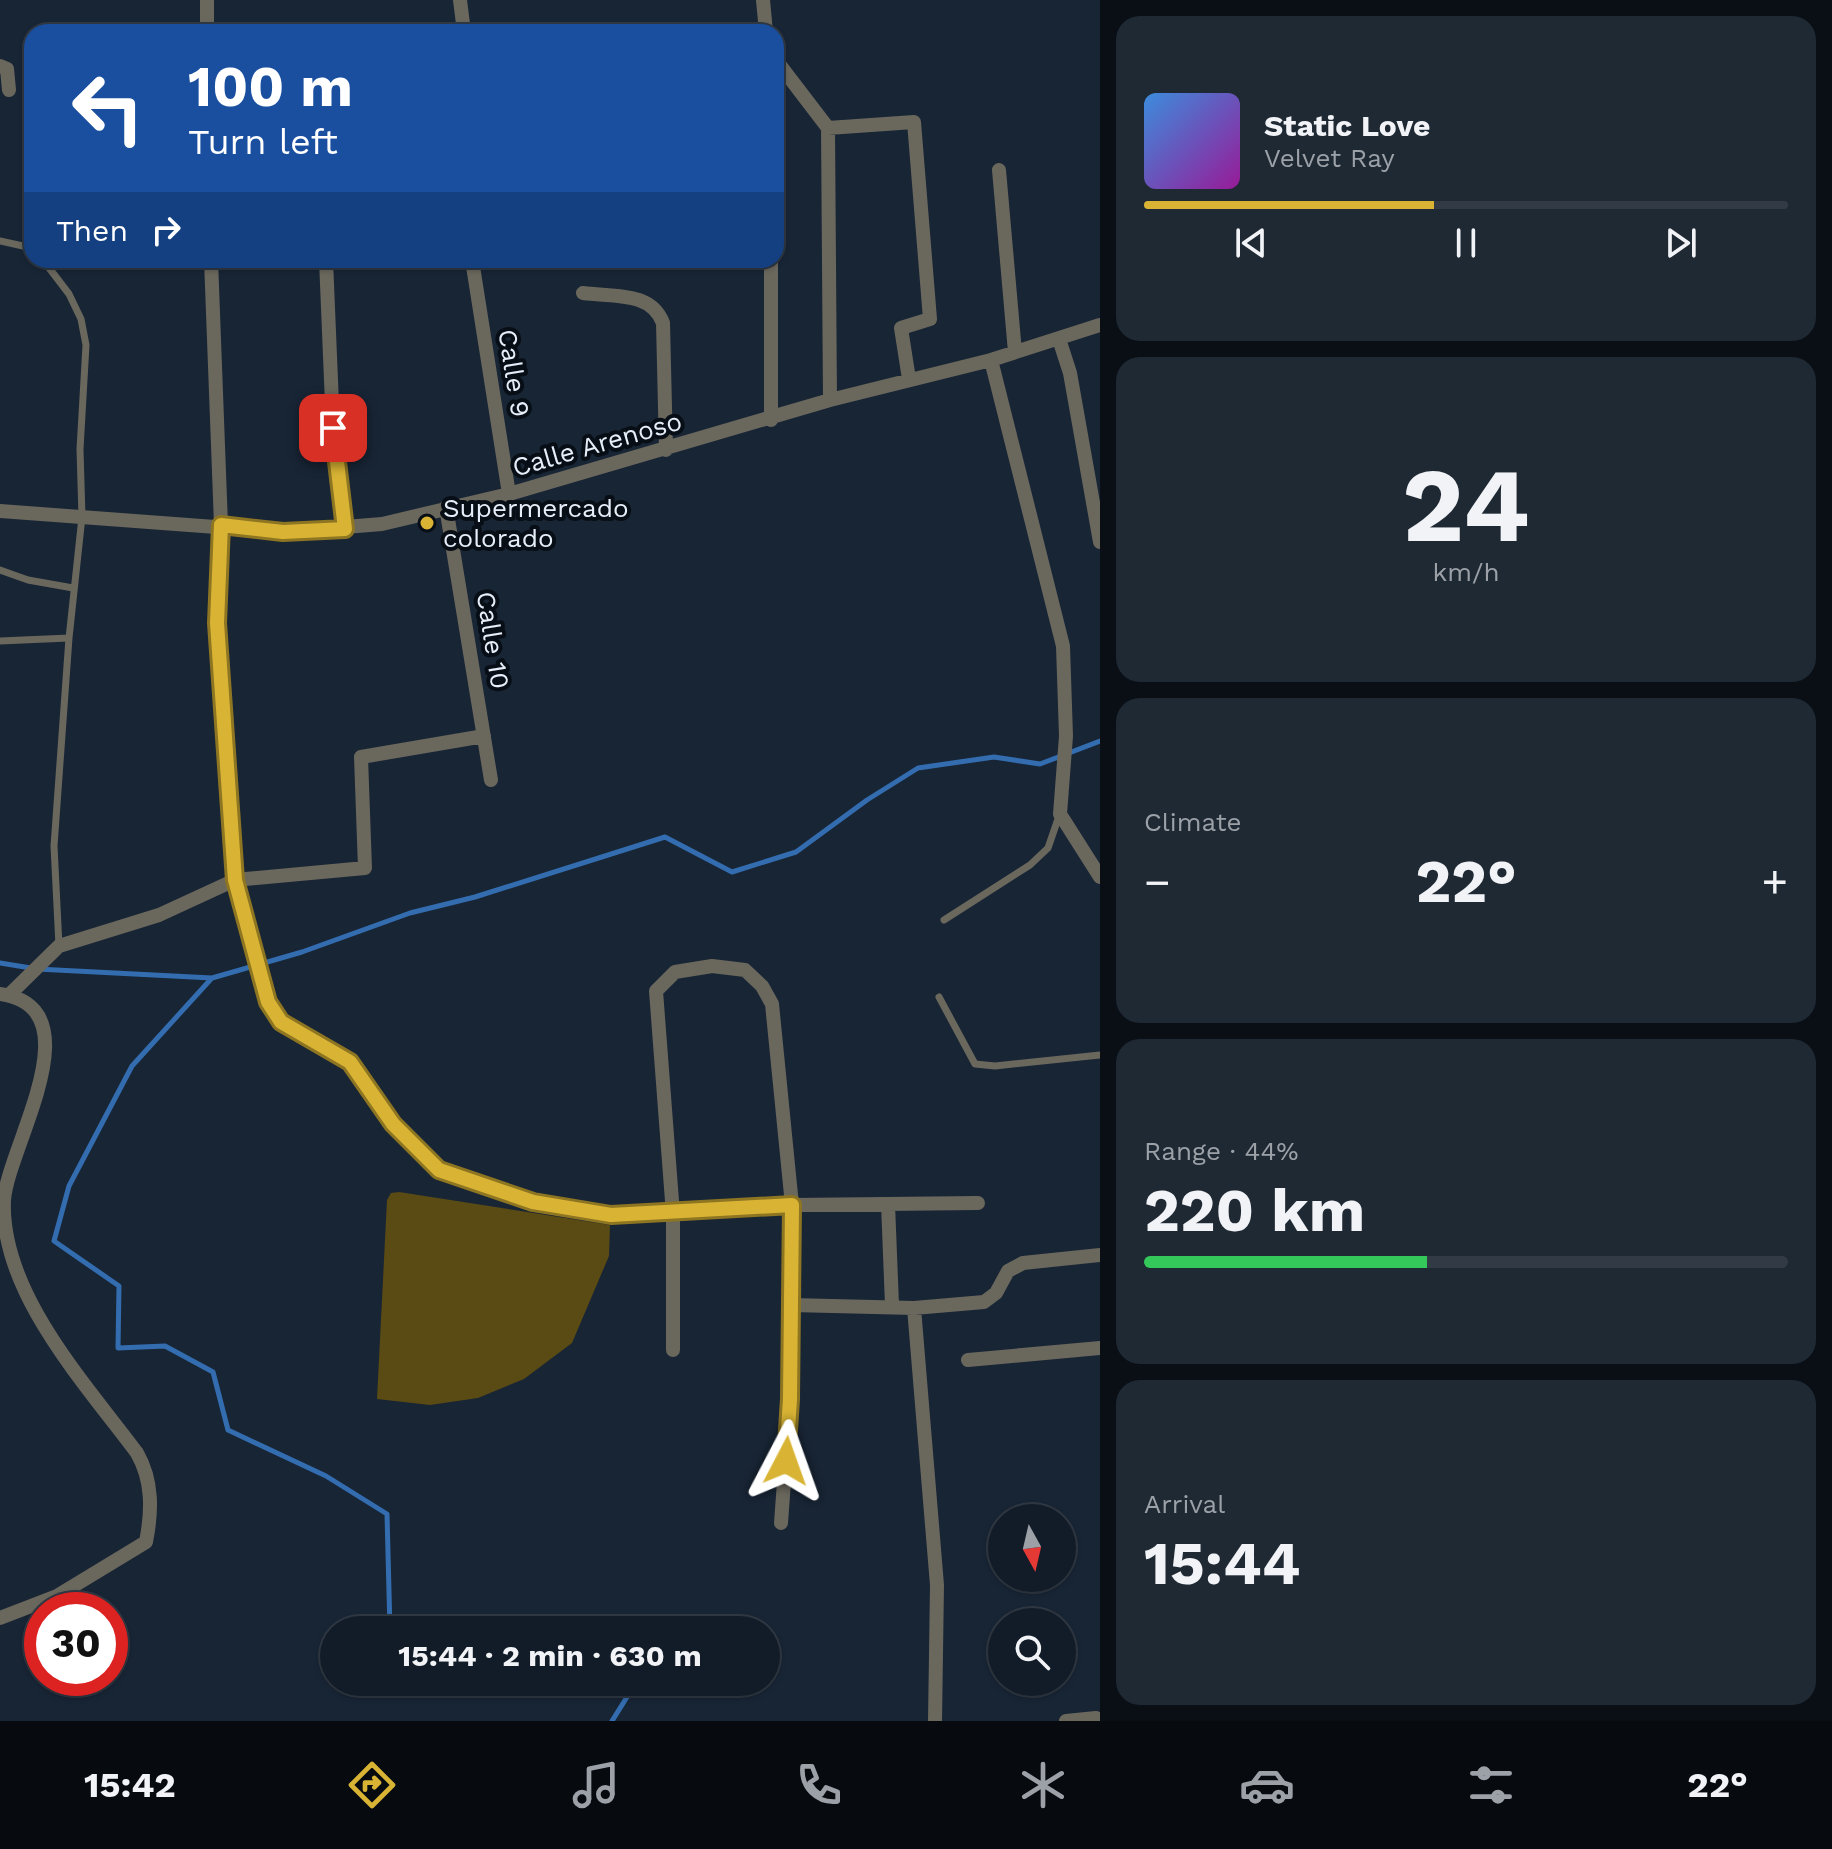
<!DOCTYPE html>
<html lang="en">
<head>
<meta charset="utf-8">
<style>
	body { margin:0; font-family:"Work Sans",sans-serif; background:#1f2934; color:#f1f3f6; height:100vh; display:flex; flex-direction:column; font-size:30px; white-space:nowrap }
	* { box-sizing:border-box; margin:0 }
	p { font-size:26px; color:#9ca1a8 }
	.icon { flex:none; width:44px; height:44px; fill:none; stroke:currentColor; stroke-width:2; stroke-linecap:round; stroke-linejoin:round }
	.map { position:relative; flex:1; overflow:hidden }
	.side { display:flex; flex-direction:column; gap:16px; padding:16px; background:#0a0f16; width:732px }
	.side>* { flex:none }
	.guide { position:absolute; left:24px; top:24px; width:760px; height:244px; border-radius:24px; box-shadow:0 2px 6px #0004,0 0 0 2px #313a45; background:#1a4fa0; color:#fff; overflow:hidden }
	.needle { width:52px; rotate:172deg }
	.fabs { position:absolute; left:988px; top:1504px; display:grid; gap:16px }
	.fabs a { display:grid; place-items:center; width:88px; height:88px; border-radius:50%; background:#121c28; box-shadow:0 2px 6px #0004,0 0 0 2px #313a45; font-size:40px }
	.speed { position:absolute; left:24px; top:1592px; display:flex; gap:16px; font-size:40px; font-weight:700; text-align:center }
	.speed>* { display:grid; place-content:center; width:104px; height:104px; border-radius:50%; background:#121c28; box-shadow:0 2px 6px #0004,0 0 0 2px #313a45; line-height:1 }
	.speed .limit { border:12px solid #d22; background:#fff; color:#111 }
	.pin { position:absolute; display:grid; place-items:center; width:68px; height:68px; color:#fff; margin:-34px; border-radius:16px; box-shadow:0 4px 12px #0006 }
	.me { position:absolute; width:88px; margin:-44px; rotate:4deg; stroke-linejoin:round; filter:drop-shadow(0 0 6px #0008) }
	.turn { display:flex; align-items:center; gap:28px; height:168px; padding:0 32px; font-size:36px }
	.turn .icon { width:104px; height:104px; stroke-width:2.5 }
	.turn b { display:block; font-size:56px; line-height:68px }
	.then { display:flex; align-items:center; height:76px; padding:0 32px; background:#0003; gap:16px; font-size:30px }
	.big { font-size:60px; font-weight:700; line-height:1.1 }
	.side .card { flex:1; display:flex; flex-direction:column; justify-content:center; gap:12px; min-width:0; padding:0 28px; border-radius:24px; background:#1f2934 }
	.side .dial { align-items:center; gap:0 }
	.dial b { font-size:104px; line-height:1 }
	.song { display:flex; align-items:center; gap:24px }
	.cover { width:96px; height:96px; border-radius:12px; background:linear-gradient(135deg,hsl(210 70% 55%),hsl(300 70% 35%)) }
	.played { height:8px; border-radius:4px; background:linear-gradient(90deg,#d9b434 45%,#313a45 45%) }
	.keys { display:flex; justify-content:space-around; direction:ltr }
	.heat { display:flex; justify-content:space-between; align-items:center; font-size:44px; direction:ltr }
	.charge { height:12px; border-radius:6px; background:linear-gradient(90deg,#34c759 44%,#313a45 0) }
	.trip { position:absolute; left:320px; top:1616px; width:460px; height:80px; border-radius:40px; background:#121c28; box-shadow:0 2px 6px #0004,0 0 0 2px #313a45; font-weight:700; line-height:80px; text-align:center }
	.tab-bar { display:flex; height:128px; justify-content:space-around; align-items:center; background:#070b10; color:#9ca1a8 }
	.tab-bar .icon { width:56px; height:56px }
	.tab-bar .selected { color:#d9b434 }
	.tab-bar b { font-size:36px; color:#f1f3f6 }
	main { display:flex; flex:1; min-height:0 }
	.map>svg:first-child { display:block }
	.green { fill:#5a4a14 }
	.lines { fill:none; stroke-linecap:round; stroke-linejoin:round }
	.stream { stroke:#336db0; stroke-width:5 }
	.service { stroke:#6a675d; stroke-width:7 }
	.minor { stroke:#6a675d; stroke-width:14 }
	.route-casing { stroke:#8d7522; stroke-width:20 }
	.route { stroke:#d9b434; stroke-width:14 }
	.poi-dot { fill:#d9b434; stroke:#080e15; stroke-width:3 }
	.labels { text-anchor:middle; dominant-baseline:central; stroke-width:8; stroke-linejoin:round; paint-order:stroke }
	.street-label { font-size:26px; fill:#e5eef9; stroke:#080e15 }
	.poi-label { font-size:26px; fill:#e5eef9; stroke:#080e15; text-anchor:start }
</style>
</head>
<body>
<main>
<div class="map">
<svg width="1100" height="1721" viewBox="0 0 1100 1721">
	<rect width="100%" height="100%" fill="#182535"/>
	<!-- green -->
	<path class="green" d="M399,1192l211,33 -1,31 -37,87 -48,36 -46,19 -48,7 -53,-6 10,-199 4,-7z"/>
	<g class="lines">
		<!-- stream -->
		<path class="stream" d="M0,963l37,6 175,9 90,-26 108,-39 65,-16 190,-60 67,35 64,-20 71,-52 51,-32 76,-11 46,7 60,-23
			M211,979l-79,87 -63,120 -15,55 65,45 -1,62 47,-2 48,26 15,58 98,46 61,38 3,116
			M609,1630l20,-13 33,13
			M612,1721l15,-24 19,-15"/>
		<!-- service -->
		<path class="service" d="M0,241l32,7
			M43,260l26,34 12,25 5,26 -6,104 2,68 -13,121 -15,208 5,100
			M0,570l28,10 45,8
			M0,641l69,-3
			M944,920l86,-55 18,-17 11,-32
			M939,997l36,67 20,2 105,-11"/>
		<!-- minor -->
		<path class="minor" d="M207,0v32
			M460,0l4,32
			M763,0l3,32
			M776,60l52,68 2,272
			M0,66l7,3 2,21
			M828,128l86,-6 16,197 -29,9 8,51
			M999,170l16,182
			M211,260l10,265 -4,98 18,257 130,-12 -4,-111 123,-21
			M326,260l7,168 12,101
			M472,260l37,234
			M583,293c30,4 68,-2 80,30l3,127
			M1059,339l11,34 30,169
			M991,360l72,286 3,90 -6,78 40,63
			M771,420v-160
			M446,507l45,273
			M0,511l283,21 99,-8 127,-30 321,-94 161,-40 109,-35
			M9,995l50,-49 100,-31 76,-35 33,122 13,20 69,40 43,62 46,46 94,32 78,13 181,-10 186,-2
			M888,1204l4,101
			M791,1305l123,3 70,-6 12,-9 12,-22 15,-8 77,-8
			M914,1308l23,277 -2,136
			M673,1350v-136l-17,-223 19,-19 37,-6 33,4 17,16 10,18 20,201 -2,194 -9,124
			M968,1360l132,-12
			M0,1618l57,-22 89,-54c6,-31 7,-61 -9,-89 -52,-70 -137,-161 -133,-253 4,-54 93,-192 -4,-206
			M1066,1721l30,-3 3,3"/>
	</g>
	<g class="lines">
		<!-- route casing -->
		<g class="route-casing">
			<path id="route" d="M333,428l12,101 -62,3 -62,-7 -4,98 18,257 33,122 13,20 69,40 43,62 46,46 94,32 78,13 181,-10 -2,194 -4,62"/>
		</g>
		<!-- route -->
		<use href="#route" class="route"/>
	</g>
	<!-- markers -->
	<circle class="poi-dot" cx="427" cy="523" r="8"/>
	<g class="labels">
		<!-- street labels -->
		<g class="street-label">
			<text transform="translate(514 373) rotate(81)">Calle 9</text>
			<text transform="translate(597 444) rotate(-16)">Calle Arenoso</text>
			<text transform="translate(493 640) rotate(81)">Calle 10</text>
		</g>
		<!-- poi labels -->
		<g class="poi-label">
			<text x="443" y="508">Supermercado<tspan x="443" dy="30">colorado</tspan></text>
		</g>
	</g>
</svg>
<div class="fabs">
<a><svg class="needle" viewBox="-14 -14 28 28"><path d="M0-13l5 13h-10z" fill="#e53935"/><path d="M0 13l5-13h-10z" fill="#9ca1a8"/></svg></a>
<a><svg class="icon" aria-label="search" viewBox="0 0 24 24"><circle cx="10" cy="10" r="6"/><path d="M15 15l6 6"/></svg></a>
</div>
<div class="speed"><div class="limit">30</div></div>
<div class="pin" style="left:333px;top:428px;background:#d93025"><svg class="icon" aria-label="arrive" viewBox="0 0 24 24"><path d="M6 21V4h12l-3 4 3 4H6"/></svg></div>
<svg class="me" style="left:786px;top:1461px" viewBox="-20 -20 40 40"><path d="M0-17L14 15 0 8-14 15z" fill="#d9b434" stroke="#fff" stroke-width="4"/></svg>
<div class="trip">15:44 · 2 min · 630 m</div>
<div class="guide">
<div class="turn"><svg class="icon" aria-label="left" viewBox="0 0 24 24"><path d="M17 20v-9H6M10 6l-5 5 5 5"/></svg><div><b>100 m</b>Turn left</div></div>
<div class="then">Then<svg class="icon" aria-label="right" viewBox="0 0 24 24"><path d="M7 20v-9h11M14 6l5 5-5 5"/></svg></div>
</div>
</div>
<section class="side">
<div class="card">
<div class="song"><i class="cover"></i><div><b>Static Love</b><p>Velvet Ray</p></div></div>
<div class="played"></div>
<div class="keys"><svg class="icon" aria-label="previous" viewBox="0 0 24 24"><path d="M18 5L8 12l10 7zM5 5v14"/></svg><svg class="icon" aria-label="pause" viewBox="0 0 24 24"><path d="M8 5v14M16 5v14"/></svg><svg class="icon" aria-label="next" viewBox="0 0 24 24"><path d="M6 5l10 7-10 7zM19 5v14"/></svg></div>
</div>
<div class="card dial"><b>24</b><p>km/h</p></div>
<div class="card"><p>Climate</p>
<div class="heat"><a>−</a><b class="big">22°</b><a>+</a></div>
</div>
<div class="card"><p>Range · 44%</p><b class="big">220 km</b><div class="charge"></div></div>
<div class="card"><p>Arrival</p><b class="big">15:44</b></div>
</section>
</main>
<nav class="tab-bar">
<b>15:42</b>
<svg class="icon selected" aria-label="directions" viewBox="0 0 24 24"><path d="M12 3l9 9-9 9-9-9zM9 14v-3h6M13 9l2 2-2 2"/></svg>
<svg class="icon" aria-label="music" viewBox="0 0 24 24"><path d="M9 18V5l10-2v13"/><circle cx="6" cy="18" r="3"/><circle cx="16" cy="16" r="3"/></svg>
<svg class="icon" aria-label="phone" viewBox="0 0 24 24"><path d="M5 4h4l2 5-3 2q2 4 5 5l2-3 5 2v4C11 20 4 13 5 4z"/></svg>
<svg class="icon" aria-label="climate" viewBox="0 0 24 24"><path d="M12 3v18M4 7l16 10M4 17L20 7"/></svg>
<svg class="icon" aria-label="car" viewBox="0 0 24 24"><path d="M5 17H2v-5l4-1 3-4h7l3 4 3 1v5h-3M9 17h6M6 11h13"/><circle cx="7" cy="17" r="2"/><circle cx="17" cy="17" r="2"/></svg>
<svg class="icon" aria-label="filters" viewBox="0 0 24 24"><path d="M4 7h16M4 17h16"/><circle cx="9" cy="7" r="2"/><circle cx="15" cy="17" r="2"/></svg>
<b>22°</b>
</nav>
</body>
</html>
